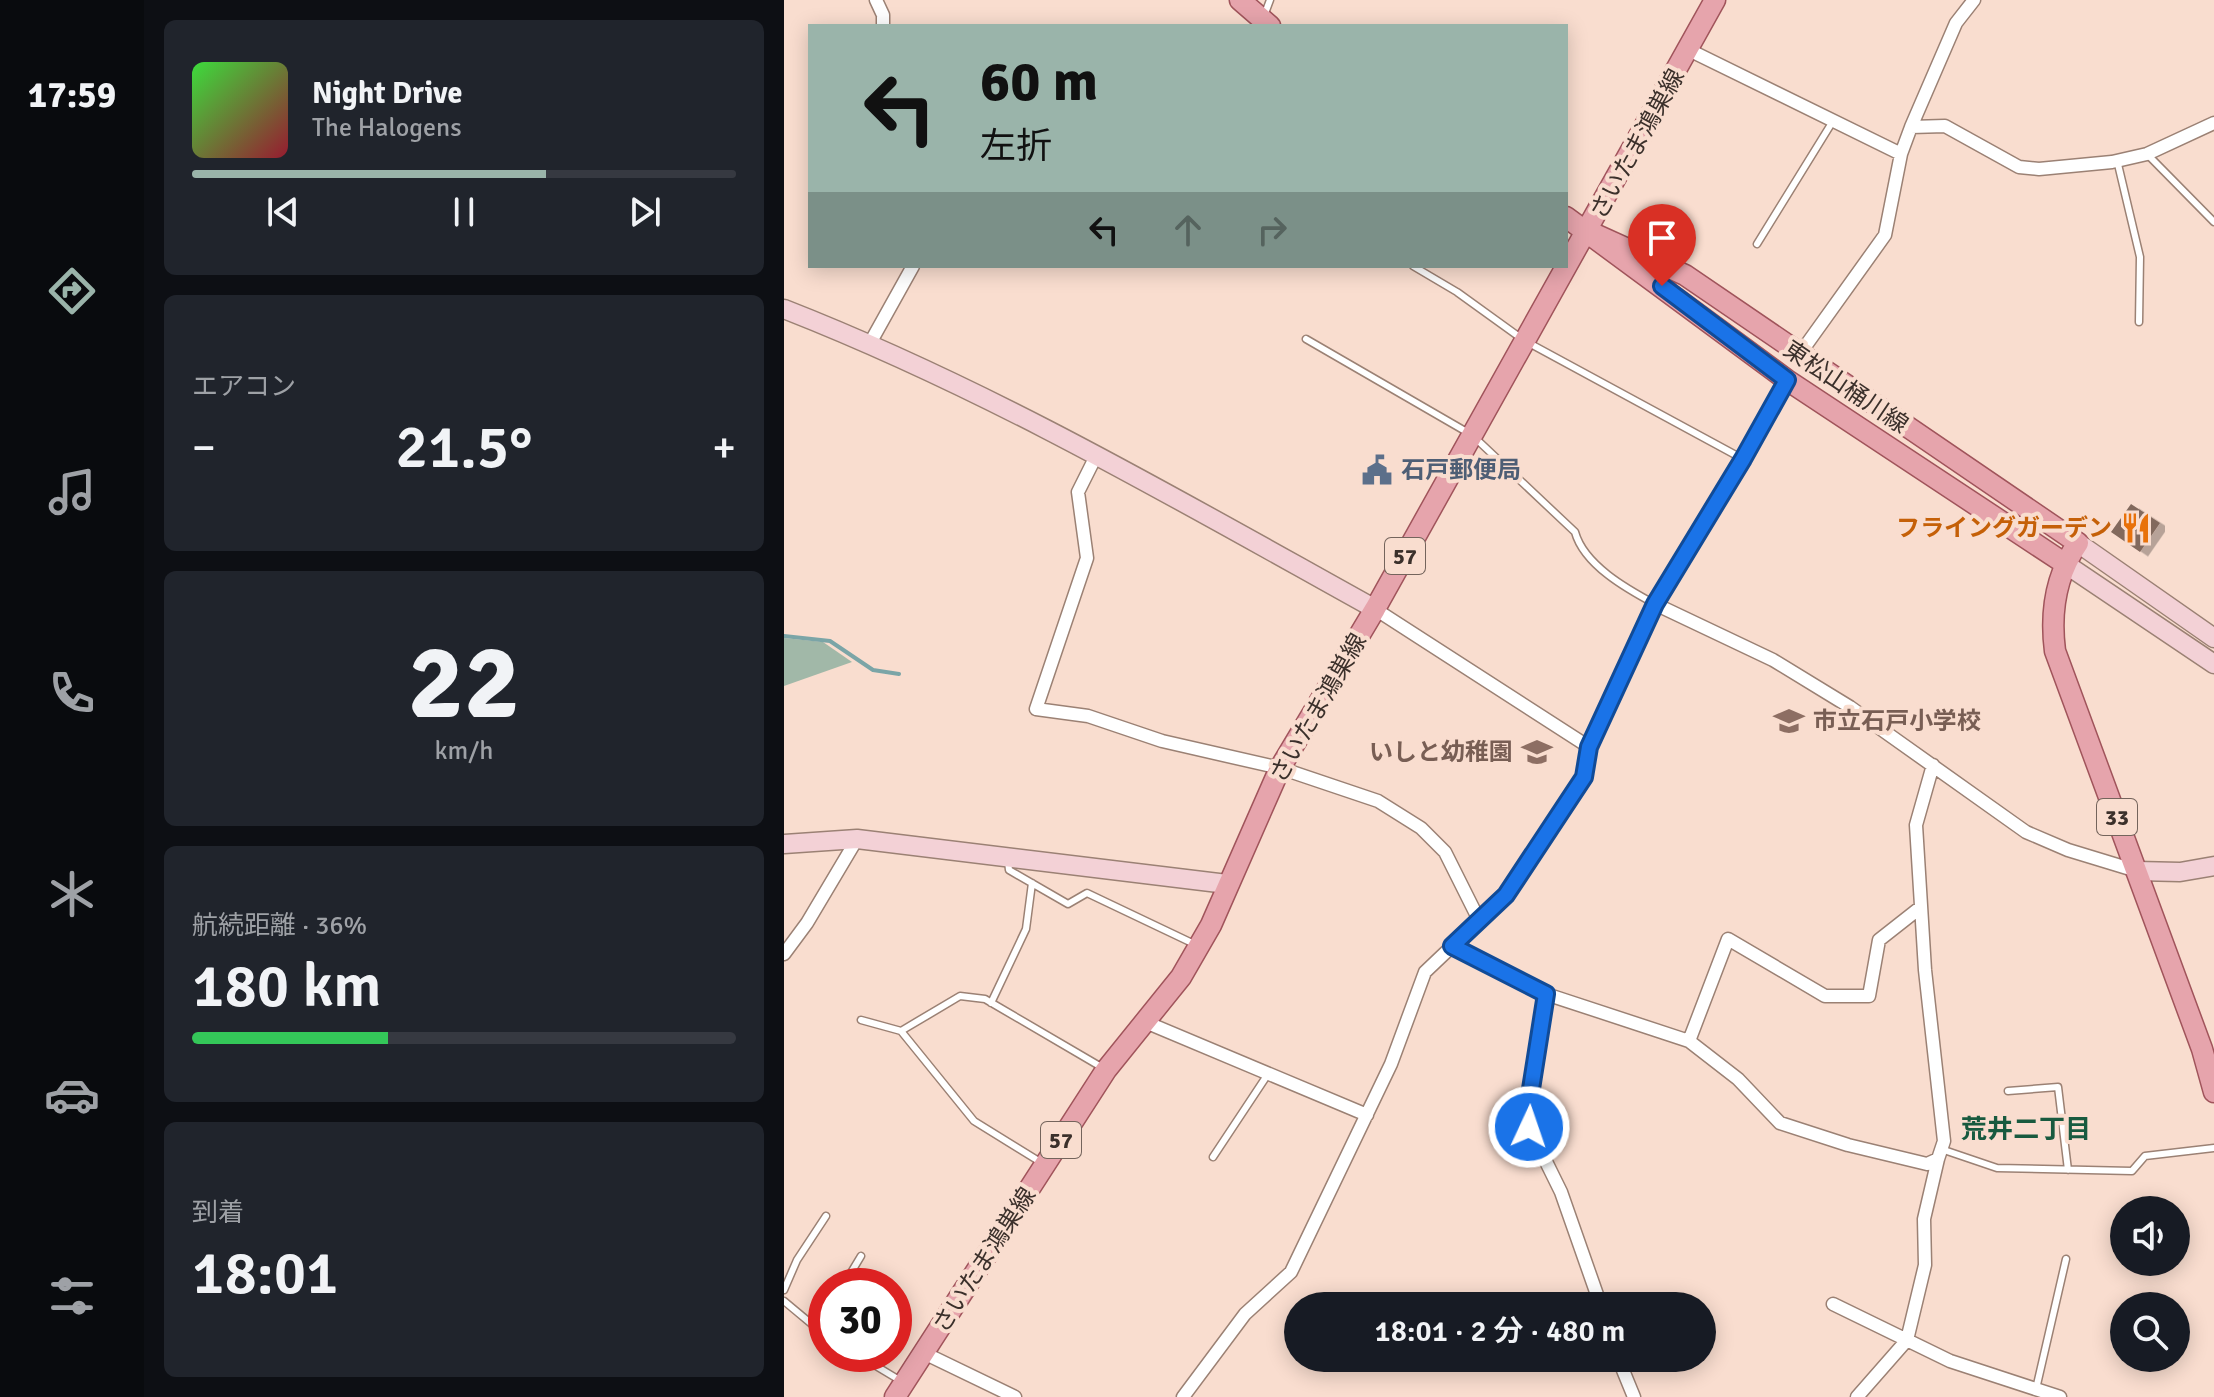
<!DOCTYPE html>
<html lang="ja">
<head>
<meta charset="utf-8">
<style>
	body { margin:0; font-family:Signika,"Noto Sans JP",sans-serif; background:#20242c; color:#f1f3f6; height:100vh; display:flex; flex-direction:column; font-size:30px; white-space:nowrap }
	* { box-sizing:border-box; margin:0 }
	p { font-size:26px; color:#9ea1a6 }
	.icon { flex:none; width:44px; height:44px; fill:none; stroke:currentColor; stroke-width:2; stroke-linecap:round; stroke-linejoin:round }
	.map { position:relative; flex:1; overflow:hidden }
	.panel { display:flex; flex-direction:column; gap:20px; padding:20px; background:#0d0f14; width:640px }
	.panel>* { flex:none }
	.guide { position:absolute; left:24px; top:24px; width:760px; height:244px; border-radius:0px; box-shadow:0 4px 20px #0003; background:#9ab4aa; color:#111; overflow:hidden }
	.tools { position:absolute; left:1326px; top:1196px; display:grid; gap:16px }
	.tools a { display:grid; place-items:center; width:80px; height:80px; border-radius:50%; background:#171b24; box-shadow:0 4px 20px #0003; font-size:40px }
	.speed { position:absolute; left:24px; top:1268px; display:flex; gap:16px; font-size:40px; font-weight:700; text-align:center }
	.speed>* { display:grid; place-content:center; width:104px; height:104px; border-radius:50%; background:#171b24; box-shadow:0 4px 20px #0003; line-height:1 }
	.speed .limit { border:12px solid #d22; background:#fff; color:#111 }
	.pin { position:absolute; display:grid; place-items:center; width:68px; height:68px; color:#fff; margin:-82px -34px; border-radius:50% 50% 50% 0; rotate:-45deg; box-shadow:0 0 8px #0007 }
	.pin .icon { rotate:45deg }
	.me { position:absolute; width:88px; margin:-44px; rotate:3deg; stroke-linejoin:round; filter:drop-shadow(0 0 6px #0008) }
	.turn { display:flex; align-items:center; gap:28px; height:168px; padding:0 40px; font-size:36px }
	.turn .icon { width:104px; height:104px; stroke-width:2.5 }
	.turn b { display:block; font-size:56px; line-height:68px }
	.lanes { display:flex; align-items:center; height:76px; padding:0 40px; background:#0003; justify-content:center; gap:40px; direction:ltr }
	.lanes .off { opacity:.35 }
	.big { font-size:60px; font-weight:600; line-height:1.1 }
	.panel .card { flex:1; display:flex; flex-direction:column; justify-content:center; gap:12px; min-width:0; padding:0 28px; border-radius:12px; background:#20242c }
	.panel .dial { align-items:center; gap:0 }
	.dial b { font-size:104px; line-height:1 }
	.song { display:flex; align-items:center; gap:24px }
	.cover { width:96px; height:96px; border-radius:12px; background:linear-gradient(135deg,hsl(120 70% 55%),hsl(350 70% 35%)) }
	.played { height:8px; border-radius:4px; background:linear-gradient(90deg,#9ab4aa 65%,#363941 65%) }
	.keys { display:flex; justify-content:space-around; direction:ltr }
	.heat { display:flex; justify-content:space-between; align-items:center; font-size:44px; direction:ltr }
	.charge { height:12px; border-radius:6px; background:linear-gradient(90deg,#34c759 36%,#363941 0) }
	.trip { position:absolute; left:500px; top:1292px; width:432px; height:80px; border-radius:40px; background:#171b24; box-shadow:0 4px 20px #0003; font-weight:600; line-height:80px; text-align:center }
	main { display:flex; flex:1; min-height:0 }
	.tab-bar { display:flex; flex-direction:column; width:144px; justify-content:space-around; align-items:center; background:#090b0e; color:#9ea1a6 }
	.tab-bar .icon { width:56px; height:56px }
	.tab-bar .current { color:#9ab4aa }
	.tab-bar b { font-size:36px; color:#f1f3f6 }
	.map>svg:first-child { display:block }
	.green { fill:#a1b8a8 }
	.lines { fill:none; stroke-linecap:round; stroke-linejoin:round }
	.stream { stroke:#7ba5a7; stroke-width:4 }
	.building { fill:#82695d; filter:url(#shadow) }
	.lane-casing { stroke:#9b8174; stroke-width:9 }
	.street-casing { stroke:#9b8174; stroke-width:15 }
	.secondary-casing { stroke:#9b8174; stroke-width:21 }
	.primary-casing { stroke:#a0545b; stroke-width:23 }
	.lane { stroke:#fff; stroke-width:6 }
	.street { stroke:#fff; stroke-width:12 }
	.secondary { stroke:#f3d1d6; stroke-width:18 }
	.primary { stroke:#e6a4ac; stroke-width:20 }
	.route-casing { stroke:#114b97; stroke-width:20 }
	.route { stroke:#1a73e8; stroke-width:14 }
	.labels { text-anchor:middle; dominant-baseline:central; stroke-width:8; stroke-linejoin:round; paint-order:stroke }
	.shield { fill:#f9ddcf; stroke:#74645c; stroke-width:2 }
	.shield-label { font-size:22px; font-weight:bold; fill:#3b302b }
	.street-label { font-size:24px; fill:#3b302b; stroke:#f9ddcf }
	.service-label { font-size:24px; font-weight:bold; fill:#4e5e75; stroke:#f9ddcf; text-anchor:start }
	.food-label { font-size:24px; font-weight:bold; fill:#c56008; stroke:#f9ddcf; text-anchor:end }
	.education-label { font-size:24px; font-weight:bold; fill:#785e54; stroke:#f9ddcf; text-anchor:start }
	.neighbourhood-label { font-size:26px; font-weight:bold; fill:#185a3f; stroke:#f9ddcf }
</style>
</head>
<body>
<main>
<nav class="tab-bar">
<b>17:59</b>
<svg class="icon current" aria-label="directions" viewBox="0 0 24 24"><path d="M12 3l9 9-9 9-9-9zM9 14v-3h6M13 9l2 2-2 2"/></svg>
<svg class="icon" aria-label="music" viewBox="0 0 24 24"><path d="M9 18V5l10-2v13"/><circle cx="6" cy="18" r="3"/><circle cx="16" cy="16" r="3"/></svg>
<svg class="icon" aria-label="phone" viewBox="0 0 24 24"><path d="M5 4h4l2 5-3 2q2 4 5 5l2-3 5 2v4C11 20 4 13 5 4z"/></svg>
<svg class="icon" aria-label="climate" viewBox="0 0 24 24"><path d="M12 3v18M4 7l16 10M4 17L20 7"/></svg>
<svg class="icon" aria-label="car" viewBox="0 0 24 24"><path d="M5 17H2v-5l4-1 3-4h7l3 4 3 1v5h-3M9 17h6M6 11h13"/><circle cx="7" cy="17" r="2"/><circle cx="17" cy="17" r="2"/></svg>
<svg class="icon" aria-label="filters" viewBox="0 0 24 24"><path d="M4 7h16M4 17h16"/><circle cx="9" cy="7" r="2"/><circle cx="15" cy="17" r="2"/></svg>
</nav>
<section class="panel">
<div class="card">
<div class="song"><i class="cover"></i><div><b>Night Drive</b><p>The Halogens</p></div></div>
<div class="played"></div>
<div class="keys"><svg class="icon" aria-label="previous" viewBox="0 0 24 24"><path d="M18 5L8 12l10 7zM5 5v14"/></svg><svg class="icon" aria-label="pause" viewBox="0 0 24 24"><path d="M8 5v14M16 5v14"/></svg><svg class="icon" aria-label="next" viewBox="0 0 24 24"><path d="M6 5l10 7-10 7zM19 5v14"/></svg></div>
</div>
<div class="card"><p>エアコン</p>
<div class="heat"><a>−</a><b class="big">21.5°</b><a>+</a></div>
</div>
<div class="card dial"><b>22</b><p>km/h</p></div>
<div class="card"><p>航続距離 · 36%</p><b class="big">180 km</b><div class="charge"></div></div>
<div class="card"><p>到着</p><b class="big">18:01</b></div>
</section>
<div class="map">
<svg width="1430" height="1397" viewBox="0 0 1430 1397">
	<defs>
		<filter id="shadow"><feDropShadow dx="8" dy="4.5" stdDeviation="0" flood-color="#0004"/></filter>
	</defs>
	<rect width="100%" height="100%" fill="#f9ddcf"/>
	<!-- green -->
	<path class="green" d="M0,638l39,4 29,20 -68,24z"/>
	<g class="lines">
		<!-- stream -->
		<path class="stream" d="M0,636l46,5 43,29 26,4"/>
	</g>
	<!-- building -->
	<path class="building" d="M1347,504l29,19 -20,29 -29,-20z"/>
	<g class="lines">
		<!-- lane casing -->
		<g class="lane-casing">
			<path id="lane" d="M480,16l6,-16
				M1363,154l67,68
				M1333,160l23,97 -1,65
				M973,244l76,-123
				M629,266l44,26 68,49 218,118
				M522,339l166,96 103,97c9,33 52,57 80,72
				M224,861l1,9 59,34 19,-11 103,49
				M207,1003l35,-74 6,-46
				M77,1020l40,11 59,-35 25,3 118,69
				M117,1031l73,90 68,42
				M1224,1091l50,-4 10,83
				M1157,1149l56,19 135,3 13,-15 69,-8
				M429,1157l55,-83
				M59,1286l18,-30
				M0,1290l13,-30 29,-44
				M0,1301l42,35
				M33,1330l9,-16
				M72,1354l45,27
				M1252,1389l30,-130"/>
		</g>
		<!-- street casing -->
		<g class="street-casing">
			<path id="street" d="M92,0l7,15v11
				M905,50l212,104
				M1127,127l34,-1 74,41 20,2 73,-7 35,-8 67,-31
				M85,345l44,-79
				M1015,355l86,-120 16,-81 10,-27 45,-104 18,-23
				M313,454l-19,38 9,66 -51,151 52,7 74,25 118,27 98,33 43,27 24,24 34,68
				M871,604l118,56 77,47 176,125 42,18 69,21
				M591,609l214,138
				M668,946l94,48 143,47 49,38 42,44 68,22 79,19 11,-5 6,-18 -19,-171 -9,-145 17,-60
				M0,954l23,-31 50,-84
				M762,994l-15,95 -2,38 32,65 40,114
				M359,1021l224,94
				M905,1041l39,-102 97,57h44l10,-56 42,-33
				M1049,1304l117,57 110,36
				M140,1353l91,44
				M834,1358l16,39
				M399,1397l62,-83 46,-42 100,-208 34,-92 81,-77 78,-118 5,-30 66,-143 88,-145 44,-79
				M1073,1397l50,-57 18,-75 -1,-46 14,-60"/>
		</g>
		<!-- secondary casing -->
		<g class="secondary-casing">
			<path id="secondary" d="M0,309c207,81 398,193 591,300
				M1294,543l136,95
				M1280,563l150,101
				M0,844l73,-5 370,45
				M1353,871l43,1 34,-6"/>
		</g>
		<!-- primary casing -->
		<g class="primary-casing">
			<path id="primary" d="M456,0l30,26
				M782,217l221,163 277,183
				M804,231l97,44 393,268c-23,33 -28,69 -23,108l147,398 12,43
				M111,1397l211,-327 75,-93 30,-52 69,-157 95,-159 340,-609"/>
		</g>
		<!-- lane -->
		<use href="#lane" class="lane"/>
		<!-- street -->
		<use href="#street" class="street"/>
		<!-- secondary -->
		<use href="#secondary" class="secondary"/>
		<!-- primary -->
		<use href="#primary" class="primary"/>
	</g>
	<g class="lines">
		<!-- route casing -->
		<g class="route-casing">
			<path id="route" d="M745,1127l2,-38 15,-95 -94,-48 54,-51 78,-118 5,-30 66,-143 88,-145 44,-79 -125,-94"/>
		</g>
		<!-- route -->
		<use href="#route" class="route"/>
	</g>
	<!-- icons -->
	<defs>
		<g id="civic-bare" transform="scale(2.4)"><path d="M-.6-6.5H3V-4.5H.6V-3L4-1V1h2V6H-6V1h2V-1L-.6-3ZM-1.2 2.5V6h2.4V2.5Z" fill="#5c6f8a" stroke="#f9ddcf" stroke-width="2.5" paint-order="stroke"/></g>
		<g id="restaurant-bare" transform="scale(2.4)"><path d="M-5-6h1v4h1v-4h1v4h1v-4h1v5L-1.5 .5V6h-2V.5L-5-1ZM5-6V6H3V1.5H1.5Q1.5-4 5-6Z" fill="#e8710a" stroke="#f9ddcf" stroke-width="2.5" paint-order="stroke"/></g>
		<g id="school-bare" transform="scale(2.4)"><path d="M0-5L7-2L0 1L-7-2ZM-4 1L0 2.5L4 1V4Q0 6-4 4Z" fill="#8d6e63" stroke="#f9ddcf" stroke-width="2.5" paint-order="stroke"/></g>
	</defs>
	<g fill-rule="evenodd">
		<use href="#civic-bare" x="593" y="470"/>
		<use href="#restaurant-bare" x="1352" y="528"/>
		<use href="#school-bare" x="1005" y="721"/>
		<use href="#school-bare" x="753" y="752"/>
	</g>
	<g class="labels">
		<!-- shield labels -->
		<g class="shield">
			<rect x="601" y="538" width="40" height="36" rx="6"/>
			<rect x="1313" y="799" width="40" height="36" rx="6"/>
			<rect x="257" y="1122" width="40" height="36" rx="6"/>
		</g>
		<g class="shield-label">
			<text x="621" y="556">57</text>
			<text x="1333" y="817">33</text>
			<text x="277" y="1140">57</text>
		</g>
		<!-- street labels -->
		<g class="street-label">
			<text transform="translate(853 144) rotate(-61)">さいたま鴻巣線</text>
			<text transform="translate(1062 387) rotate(34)">東松山桶川線</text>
			<text transform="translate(534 708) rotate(-60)">さいたま鴻巣線</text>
			<text transform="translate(200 1260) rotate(-57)">さいたま鴻巣線</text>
		</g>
		<!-- service labels -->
		<g class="service-label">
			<text x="617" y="470">石戸郵便局</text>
		</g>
		<!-- food labels -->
		<g class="food-label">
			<text x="1328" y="528">フライングガーデン</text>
		</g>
		<!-- education labels -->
		<g class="education-label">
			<text x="1029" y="721">市立石戸小学校</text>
			<text x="729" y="752" text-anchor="end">いしと幼稚園</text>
		</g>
		<!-- neighbourhood labels -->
		<g class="neighbourhood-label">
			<text x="1242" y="1130">荒井二丁目</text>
		</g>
	</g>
</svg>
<div class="tools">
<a><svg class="icon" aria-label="sound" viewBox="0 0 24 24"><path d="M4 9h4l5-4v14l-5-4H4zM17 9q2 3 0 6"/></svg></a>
<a><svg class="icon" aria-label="search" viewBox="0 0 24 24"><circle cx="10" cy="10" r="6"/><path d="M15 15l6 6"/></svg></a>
</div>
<div class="speed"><div class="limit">30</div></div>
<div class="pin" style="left:878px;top:286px;background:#d93025"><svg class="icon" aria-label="arrive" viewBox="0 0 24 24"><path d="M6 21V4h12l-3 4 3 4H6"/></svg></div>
<svg class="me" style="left:745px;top:1127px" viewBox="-20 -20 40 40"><circle r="17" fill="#1a73e8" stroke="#fff" stroke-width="3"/><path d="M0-11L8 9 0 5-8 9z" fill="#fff"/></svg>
<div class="trip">18:01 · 2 分 · 480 m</div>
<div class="guide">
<div class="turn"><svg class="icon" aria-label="left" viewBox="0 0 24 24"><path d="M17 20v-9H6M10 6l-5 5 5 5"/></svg><div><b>60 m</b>左折</div></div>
<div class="lanes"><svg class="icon" aria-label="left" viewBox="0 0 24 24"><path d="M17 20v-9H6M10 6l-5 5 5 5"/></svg><svg class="icon off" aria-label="ahead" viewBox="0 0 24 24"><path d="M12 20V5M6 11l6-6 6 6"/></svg><svg class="icon off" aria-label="right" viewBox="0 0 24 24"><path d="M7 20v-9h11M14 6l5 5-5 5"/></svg></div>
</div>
</div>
</main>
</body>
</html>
